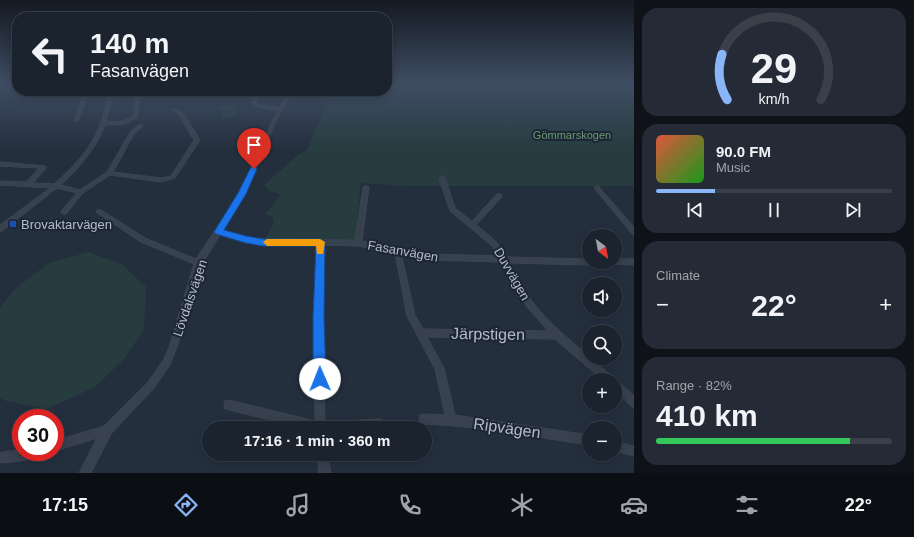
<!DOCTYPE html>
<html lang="en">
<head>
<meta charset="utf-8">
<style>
	body { margin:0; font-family:Helvetica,sans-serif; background:#242b36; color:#f1f3f6; height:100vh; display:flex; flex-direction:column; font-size:15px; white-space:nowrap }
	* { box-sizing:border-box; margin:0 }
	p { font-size:13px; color:#a0a4aa }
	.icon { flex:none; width:22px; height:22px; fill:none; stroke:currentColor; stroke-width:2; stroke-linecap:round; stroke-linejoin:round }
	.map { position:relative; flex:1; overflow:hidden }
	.details { display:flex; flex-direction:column; gap:8px; padding:8px; background:#0f1319; width:280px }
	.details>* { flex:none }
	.hud { position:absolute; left:12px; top:12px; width:380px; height:84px; border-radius:16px; box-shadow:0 2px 10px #0003,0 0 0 1px #39404a; background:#1b232e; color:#f1f3f6; overflow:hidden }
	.needle { width:26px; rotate:148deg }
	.controls { position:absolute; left:582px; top:229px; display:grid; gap:8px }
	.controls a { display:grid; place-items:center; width:40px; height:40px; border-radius:50%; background:#1b232e; box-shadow:0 2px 10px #0003,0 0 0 1px #39404a; font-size:20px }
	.speed { position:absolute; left:12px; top:409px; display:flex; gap:8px; font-size:20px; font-weight:700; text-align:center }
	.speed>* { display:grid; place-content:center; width:52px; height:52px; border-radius:50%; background:#1b232e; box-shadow:0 2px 10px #0003,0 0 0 1px #39404a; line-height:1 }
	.speed .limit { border:6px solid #d22; background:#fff; color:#111 }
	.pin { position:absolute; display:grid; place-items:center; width:34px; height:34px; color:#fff; margin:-41px -17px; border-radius:50% 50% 50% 0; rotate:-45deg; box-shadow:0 0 4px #0007 }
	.pin .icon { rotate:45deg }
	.me { position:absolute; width:44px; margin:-22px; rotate:359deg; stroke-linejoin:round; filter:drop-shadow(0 0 3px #0008) }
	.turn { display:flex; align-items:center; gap:14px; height:84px; padding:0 12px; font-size:18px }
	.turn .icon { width:52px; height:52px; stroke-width:2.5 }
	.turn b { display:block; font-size:28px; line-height:34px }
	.big { font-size:30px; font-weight:600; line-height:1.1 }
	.details .tile { flex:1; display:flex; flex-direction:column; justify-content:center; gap:6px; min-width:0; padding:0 14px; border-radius:16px; background:#242b36 }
	.details .dial { align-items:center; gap:0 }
	.dial svg { height:104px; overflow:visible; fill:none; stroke:#39404a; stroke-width:7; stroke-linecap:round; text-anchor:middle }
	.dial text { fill:#f1f3f6; stroke:none }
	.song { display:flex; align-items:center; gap:12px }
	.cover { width:48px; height:48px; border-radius:6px; background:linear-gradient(135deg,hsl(10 70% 55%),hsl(120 70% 35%)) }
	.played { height:4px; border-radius:2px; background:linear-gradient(90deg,#8ab4f8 25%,#39404a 25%) }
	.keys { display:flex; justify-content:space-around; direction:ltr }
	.heat { display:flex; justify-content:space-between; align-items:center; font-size:22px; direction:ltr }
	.charge { height:6px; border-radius:3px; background:linear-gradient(90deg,#34c759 82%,#39404a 0) }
	.trip { position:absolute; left:202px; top:421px; width:230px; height:40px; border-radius:20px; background:#1b232e; box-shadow:0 2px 10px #0003,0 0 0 1px #39404a; font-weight:600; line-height:40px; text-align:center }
	.dock { display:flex; height:64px; justify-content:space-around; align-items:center; background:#0b0e12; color:#a0a4aa }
	.dock .icon { width:28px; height:28px }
	.dock .active { color:#8ab4f8 }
	.dock b { font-size:18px; color:#f1f3f6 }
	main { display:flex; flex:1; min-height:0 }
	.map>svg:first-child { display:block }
	.green { fill:#263c3f }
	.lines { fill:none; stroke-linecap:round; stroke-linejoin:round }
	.minor-casing { stroke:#414a57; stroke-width:1 }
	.minor { fill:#38414e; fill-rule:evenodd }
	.route { fill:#1a73e8; stroke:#114b97 }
	.slow { fill:#f59e0b }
	.transit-dot { fill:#1a4fb4; stroke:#1d2633; stroke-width:1.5 }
	.labels { text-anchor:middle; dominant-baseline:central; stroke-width:4; stroke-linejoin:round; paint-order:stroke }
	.far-park-label { font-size:11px; fill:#6b9a76; stroke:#1d2633 }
	.poi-label { font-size:13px; fill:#b4bcc9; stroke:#1d2633; text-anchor:start }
	.street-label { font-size:13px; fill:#b4bcc9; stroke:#1d2633 }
	.near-street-label { font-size:16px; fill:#b4bcc9; stroke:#1d2633 }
</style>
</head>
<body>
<main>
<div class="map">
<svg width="634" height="473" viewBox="0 0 634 473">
	<rect width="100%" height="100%" fill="#242f3e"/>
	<!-- green -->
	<path class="green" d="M387,84h247v102h-230l-43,-3 -6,56 -90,1 9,-18 -2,-6 -7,-2 8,-8 7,-12 -11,-3 -5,-6 34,-30 9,-5 25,-59h55z
		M232,104l6,12 -15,3 -5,-12z
		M89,252l34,13 23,22 -2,43 -22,31 -27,26 -48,22 -41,-8 -6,-3v-91l16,-19 33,-25z"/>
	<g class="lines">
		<!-- minor casing -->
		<g class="minor-casing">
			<path id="minor" d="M3,84l14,2v2l-14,-3z
				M36,91h9l14,3 26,-3h15l-2,1 -10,1 -9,27 -2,1 -2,-1 8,-26 -24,2z
				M110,91h4l-8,31 17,-1 10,-5 4,-25h19l-2,1 -13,2 -4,24 -13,6 -19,1c-9,24 -26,43 -44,60l19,5 27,-18 23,-40 10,-8 3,2 -9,8 -21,38 48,6 10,-2 23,-36 -15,-25 -7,-6 2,-1 9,5 17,27 -25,38 -14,4 -51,-7 -27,18 -17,21h-4l-1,-2 1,-2 15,-17 -20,-5 -55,43 -2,1v-7l50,-37 -50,-3v-4l26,1 13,-14 -39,-2v-4l46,4v2l-13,15 21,1c18,-16 36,-34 45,-57 5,-11 7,-24 11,-36z
				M255,91h4l-2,13 22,4 10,-17h4l-16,28 -32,75 -23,36 24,7 17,2 92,1 8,-53 3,-2 3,2 -7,54 66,13 72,2 -9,-11 -41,-34 -11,-33 3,-2 3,2 10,30 17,13 25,-27h4l1,2 -1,2 -25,27c12,9 24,18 31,32l82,2v3h4l-1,2 -3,1 -79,-2c4,8 8,17 13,25 16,27 42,48 66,68v2h2l22,19 2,2 3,2 16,15v12l-3,-2 -16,-15v-11h-12l-48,-41 -128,-2 17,31 11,47 134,20v10c-55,-8 -110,-19 -165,-21l-4,-1 -1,-4 1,-4 4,-1 21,1 -10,-46 -28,-53 -12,-63 -37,-7 -35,-1 -1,72 3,105 54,-3 4,1 1,4 -1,4h-80l-78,-19 -1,-4 1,-4 4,-1 86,21 -1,-104 2,-72h-53l-17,-2 -26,-8 -18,29 -25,83 -7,18 -16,23 -43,46 -20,39h-12l18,-35 -42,13v-10l49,-15 44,-44 16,-23 5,-12 25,-83 -53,-22 -45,-30 1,-2h4l44,28 51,21 43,-65 38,-83 -24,-5 -1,-3zM402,255l26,5 75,2 14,30 10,15 21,24 -125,-2 -8,-14z
				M597,186l2,1 35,40v8l-2,-1 -37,-45 -1,-1 1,-1z
				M615,259h19v6l-24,-1 -1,-2h6z
				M615,441l19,5v10l-19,-5z
				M21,450v2h20l-1,4c-13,5 -27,6 -40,7v-10z
				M318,454h10l3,19h-12z"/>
		</g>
		<!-- minor -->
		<use href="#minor" class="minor"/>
	</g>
	<!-- sky -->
	<linearGradient id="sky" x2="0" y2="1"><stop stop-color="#141a22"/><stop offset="0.56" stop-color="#3f4d63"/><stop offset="1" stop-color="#3f4d63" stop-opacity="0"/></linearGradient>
	<rect width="634" height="150" fill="url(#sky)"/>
	<!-- route -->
	<path class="route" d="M251,167h5l1,2 -11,25 -22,36 22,6 17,3h57l5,3 -1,75 2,62 -2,5 -4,2 -5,-2 -2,-5v-62l3,-71h-53l-17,-3 -30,-9 -2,-2 24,-39z"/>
	<!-- slow -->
	<path class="slow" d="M267,239h53l5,3 -2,12h-6l-1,-8h-49l-4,-4z"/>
	<!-- markers -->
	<rect class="transit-dot" x="9" y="220" width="8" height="8" rx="2"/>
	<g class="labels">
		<!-- far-park labels -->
		<g class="far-park-label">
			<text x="572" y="135">Gömmarskogen</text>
		</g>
		<!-- poi labels -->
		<g class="poi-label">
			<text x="21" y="224">Brovaktarvägen</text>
		</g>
		<!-- street labels -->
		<g class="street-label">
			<text transform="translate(403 251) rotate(10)">Fasanvägen</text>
			<text transform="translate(512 274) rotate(60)">Duvvägen</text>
			<text transform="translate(190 298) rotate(-71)">Lövdalsvägen</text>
		</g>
		<!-- near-street labels -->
		<g class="near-street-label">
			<text transform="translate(488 334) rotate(1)">Järpstigen</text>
			<text transform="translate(507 428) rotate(8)">Ripvägen</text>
		</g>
	</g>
</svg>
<div class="controls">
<a><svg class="needle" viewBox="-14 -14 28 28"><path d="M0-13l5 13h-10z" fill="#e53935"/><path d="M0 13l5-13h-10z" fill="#a0a4aa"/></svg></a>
<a><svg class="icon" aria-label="sound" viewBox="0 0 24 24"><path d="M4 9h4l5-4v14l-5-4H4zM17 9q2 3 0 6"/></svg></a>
<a><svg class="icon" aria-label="search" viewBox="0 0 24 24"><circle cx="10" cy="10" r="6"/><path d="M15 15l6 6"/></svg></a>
<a>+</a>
<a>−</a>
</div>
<div class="speed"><div class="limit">30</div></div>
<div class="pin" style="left:254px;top:169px;background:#d93025"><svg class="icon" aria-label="arrive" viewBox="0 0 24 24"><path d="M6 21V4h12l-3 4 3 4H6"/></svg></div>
<svg class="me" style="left:320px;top:379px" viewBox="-20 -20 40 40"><circle r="19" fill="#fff"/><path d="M0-13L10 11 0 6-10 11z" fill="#1a73e8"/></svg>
<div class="trip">17:16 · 1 min · 360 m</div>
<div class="hud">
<div class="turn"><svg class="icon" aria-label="left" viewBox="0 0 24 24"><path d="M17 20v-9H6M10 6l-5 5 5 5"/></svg><div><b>140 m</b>Fasanvägen</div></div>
</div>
</div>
<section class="details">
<div class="tile dial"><svg viewBox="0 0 100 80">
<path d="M14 69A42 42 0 1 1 86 69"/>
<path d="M14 69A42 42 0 0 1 10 34" stroke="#8ab4f8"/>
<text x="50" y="56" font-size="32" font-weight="700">29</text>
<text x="50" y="72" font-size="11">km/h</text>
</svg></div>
<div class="tile">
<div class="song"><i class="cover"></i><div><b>90.0 FM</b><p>Music</p></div></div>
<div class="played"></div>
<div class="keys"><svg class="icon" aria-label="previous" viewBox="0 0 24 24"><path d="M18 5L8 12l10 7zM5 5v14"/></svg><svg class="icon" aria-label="pause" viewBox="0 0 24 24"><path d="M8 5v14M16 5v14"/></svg><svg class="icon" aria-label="next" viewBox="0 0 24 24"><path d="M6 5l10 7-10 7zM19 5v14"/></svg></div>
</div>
<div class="tile"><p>Climate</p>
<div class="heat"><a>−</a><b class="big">22°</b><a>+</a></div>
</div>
<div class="tile"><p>Range · 82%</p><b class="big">410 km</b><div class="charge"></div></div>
</section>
</main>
<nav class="dock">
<b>17:15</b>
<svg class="icon active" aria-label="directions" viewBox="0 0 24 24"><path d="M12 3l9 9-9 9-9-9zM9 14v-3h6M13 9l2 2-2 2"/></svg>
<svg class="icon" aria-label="music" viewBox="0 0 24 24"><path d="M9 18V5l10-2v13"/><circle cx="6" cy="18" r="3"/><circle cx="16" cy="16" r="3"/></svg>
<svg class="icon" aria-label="phone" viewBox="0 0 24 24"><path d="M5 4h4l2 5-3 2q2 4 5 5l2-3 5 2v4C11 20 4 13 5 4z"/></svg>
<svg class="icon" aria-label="climate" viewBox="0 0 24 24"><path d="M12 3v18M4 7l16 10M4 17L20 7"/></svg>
<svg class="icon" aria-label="car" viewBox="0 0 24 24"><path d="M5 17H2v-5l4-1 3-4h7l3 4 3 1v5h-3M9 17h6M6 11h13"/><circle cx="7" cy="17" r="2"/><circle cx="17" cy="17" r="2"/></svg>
<svg class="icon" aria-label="filters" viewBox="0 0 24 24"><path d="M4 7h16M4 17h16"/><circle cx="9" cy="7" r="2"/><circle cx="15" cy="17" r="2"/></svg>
<b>22°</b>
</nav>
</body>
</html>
